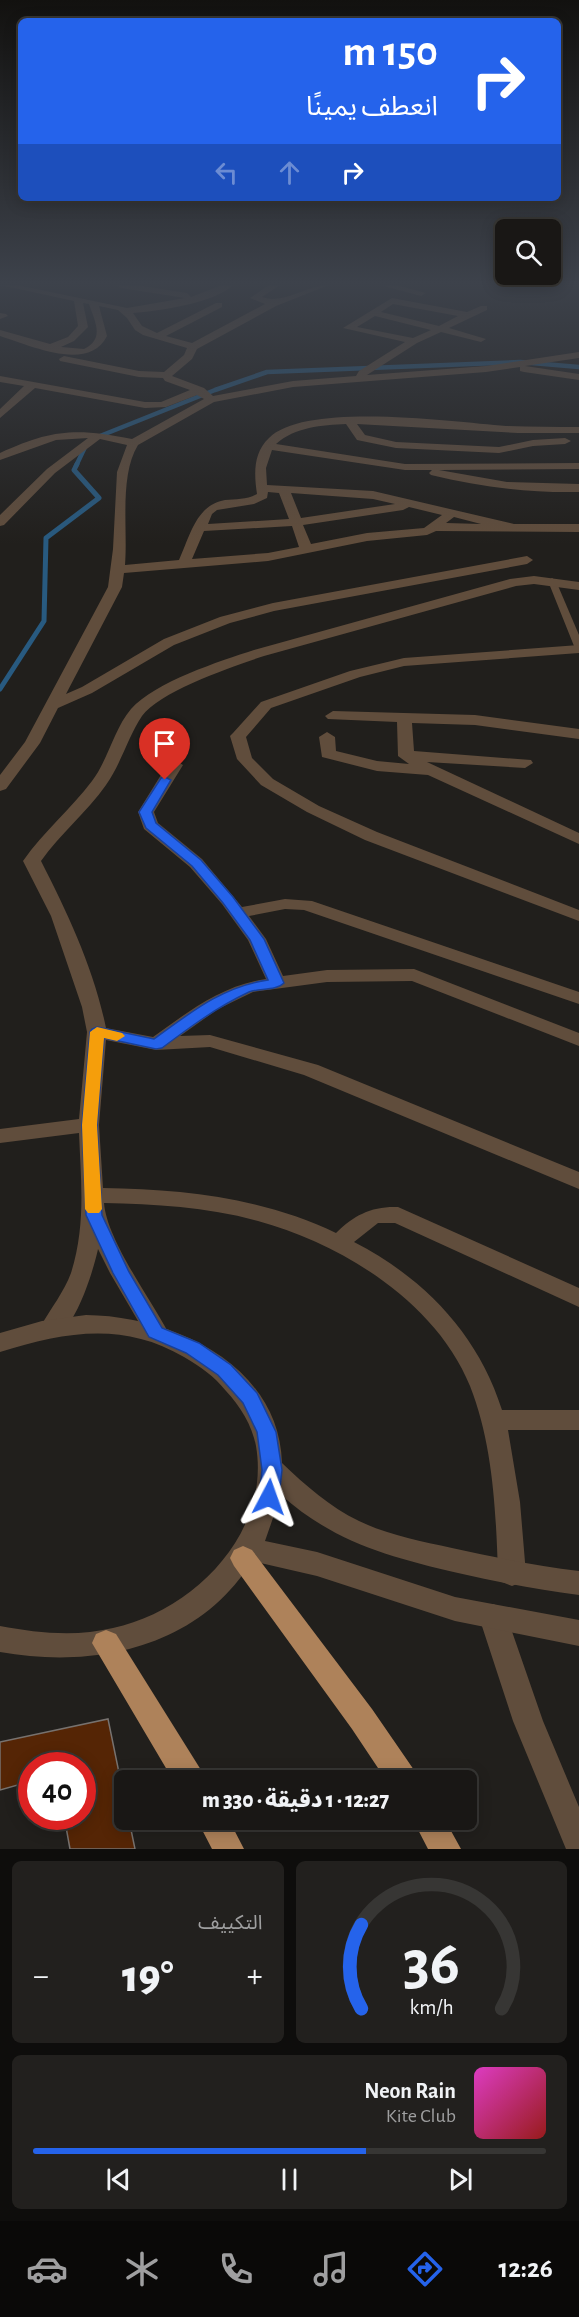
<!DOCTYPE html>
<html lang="ar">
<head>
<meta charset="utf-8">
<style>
	body { margin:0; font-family:"Alegreya Sans","Noto Sans Arabic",sans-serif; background:#22201e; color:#f1f3f6; direction:rtl; height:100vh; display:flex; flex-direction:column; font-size:22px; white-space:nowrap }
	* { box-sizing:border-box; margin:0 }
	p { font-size:20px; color:#9f9fa0 }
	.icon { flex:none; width:33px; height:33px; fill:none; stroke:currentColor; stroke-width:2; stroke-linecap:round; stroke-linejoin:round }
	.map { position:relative; height:1849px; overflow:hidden; direction:ltr }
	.panel { display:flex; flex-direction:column; gap:12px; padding:12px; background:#0e0d0c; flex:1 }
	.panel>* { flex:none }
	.hud { position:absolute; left:18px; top:18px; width:543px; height:183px; border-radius:9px; box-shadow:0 3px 15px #0003,0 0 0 2px #373634; direction:rtl; background:#2563eb; color:#fff; overflow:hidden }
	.buttons { position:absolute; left:495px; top:219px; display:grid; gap:12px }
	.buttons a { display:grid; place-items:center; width:66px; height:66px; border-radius:9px; background:#191715; box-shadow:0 3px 15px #0003,0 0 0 2px #373634; font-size:30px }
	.speed { position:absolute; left:18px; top:1752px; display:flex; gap:12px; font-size:30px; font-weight:700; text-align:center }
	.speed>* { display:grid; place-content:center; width:78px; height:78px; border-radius:50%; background:#191715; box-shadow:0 3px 15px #0003,0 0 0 2px #373634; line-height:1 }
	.speed .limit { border:9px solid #d22; background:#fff; color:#111 }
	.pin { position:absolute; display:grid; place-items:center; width:51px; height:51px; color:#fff; margin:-62px -26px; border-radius:50% 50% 50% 0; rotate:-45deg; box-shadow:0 0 6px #0007 }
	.pin .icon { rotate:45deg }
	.me { position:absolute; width:66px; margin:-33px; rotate:4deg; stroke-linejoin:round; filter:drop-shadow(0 0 4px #0008) }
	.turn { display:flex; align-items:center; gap:21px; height:126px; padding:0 24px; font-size:27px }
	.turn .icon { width:78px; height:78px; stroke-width:2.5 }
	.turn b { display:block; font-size:42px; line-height:51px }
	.lanes { display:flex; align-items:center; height:57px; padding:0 24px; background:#0003; justify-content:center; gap:30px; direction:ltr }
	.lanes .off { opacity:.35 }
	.big { font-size:45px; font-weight:800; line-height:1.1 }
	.panel .tile { flex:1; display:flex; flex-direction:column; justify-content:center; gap:9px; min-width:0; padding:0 21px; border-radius:9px; background:#22201e }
	.panel .dial { align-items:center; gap:0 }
	.dial svg { height:156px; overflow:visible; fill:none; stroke:#373634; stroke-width:7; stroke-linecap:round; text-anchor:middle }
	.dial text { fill:#f1f3f6; stroke:none }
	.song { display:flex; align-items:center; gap:18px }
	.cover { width:72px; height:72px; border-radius:9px; background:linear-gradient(135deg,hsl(310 70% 55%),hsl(0 70% 35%)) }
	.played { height:6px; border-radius:3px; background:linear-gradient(90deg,#2563eb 65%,#373634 65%) }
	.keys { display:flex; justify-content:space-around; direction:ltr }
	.heat { display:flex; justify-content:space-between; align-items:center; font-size:33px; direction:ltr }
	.panel .tiles { flex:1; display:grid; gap:12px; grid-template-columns:1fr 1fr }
	.tile:last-child { grid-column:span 2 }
	.trip { position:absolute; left:114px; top:1770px; width:363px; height:60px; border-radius:9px; background:#191715; box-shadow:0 3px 15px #0003,0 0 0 2px #373634; font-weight:800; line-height:60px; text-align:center; direction:rtl }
	.tabs { display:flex; height:96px; justify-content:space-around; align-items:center; background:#0a0908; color:#9f9fa0 }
	.tabs .icon { width:42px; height:42px }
	.tabs .on { color:#2563eb }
	.tabs b { font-size:27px; color:#f1f3f6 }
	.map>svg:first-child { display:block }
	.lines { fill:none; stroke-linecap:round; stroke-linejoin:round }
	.stream-far1 { stroke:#285a80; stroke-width:4.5 }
	.stream { stroke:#285a80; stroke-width:5 }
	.building { fill:#552505; stroke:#77726f; stroke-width:1.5 }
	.service { fill:#604d3c; fill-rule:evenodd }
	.minor { fill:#604d3c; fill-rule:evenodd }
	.tertiary { fill:#604d3c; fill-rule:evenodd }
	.trunk { fill:#ae825a; fill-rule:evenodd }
	.route { fill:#2563eb; stroke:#184099; stroke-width:1.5 }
	.slow { fill:#f59e0b }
</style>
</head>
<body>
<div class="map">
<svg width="579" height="1849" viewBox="0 0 579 1849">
	<rect width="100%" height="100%" fill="#211f1c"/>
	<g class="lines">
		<!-- stream-far1 -->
		<path class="stream-far1" d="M95,438l120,-48 52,-18 253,-10 59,5
			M76,466l10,-21"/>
		<!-- stream -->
		<path class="stream" d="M0,689l44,-68 2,-83 53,-40 -25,-28 3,-6"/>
	</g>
	<!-- building -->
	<path class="building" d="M108,1719l16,78v23h5l6,29h-65l-6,-33h18v-50h-50v15l-32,9v-48z"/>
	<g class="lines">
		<!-- service -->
		<path class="service" d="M552,578l4,3 23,54v14l-5,-3 -26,-65z"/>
		<!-- minor -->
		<path class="minor" d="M0,285h17l110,23 58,-10 -64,-10 -4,-3h19l51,8 4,4 31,-12h11c-18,18 -74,26 -100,28l9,13 15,7 59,-30h6v4l-56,29 26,7 73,-39 -15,-6 19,-13h11l-18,12c22,8 44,-12 67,-12l-53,21 -79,43 -5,10 -20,17 32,12 9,8 80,-15 63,-5 3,-5 46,-29 -62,-14 49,-30 75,14 14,-6h6v4l-38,18 37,11 -5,3 -40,-10 -24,11 -50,32 119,-9 93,-14v6l-54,8 54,8v6l-55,-8 -4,-1v-4l-34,5 -193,15 -79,15 -76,43c-19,31 -10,84 -13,120l54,-5c11,-24 17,-55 46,-60 11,-1 22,0 32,-6 -3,-20 -4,-41 12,-56 36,-37 186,-16 237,-12 24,1 49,1 73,1v6h-61l-161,-9 8,11 31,7 103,5 34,-7 32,-2 6,3 -6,3 -32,2 -34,7 -103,-5 -39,-8 -11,-16c-24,1 -51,3 -70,20l129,20 174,-1v6l-140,1 68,12 72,2v8c-50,1 -99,-5 -148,-17l-2,-2 3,-3h-27l-133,-20 -6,18 1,17 106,6 141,33h65v8l-143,-1 -9,4 -60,6 -99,20 -144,12 -2,14 -56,107 16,-7 82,-48 56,-22 53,-14 254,-47 6,4 -6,4 -253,47 -44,12 -56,22 -82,48 -34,15 -18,35 -34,46 -6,2v-16l25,-33 83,-155 5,-38 4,-77 10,-27 -27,-6 -45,34 -51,52 -4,1v-11l47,-46 41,-31 -32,2 -56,20v-7c52,-24 77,-25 132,-14l72,-40 -7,-4 -31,12 -21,1 -110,-20 -35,30v-9l24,-23 -24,-4v-6l145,26h16l29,-12 -25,-9 -2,-3 -24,-1 -79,-16 -1,-2 5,-3 75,15 25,1 20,-17 3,-7 -44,-13 -8,-5 -8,-12 -9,-8 -19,-4 8,30c-18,37 -78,9 -107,0v-6l50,14 18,-7 10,-11 -4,-25zM83,303l6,1c6,18 16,35 -5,45l-23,-2 13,-6 14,-14zM393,304l65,12 -19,10 -58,-14zM375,316l56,14 -18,8 -56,-11zM268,492l11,1 10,26 -81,5 4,-10 5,-4 37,-6 13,-6zM291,493l82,6 22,5 -94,14zM409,507l33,8 -18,13 -57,5 -56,11 -8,-19 100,-15zM454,517l27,7 -35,-1zM292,526l7,21 -31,6 -76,6 12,-28z
			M380,285h16l30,8 -5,3z
			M0,313l6,1 2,2 -8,3z
			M534,576l45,6v8l-45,-6 -18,2 -252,70c-30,10 -104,35 -122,60 -14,21 -21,48 -36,69 -19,27 -46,49 -65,76 27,53 53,108 65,167l47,9c35,-25 69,-52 113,-58l-18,-39 -26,-36 -32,-37 -46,-38 -6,-17 31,-50 6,-2 8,5 -29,47 4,11 44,36 40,48 43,-8 27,2 267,91v12l-275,-94 -19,-1 -36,7 17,23 17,37 44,-6 87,-1 165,64v13l-167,-65 -85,1 -74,10 -35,17 -38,27 30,-1 108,30 261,107v17l-275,-114 -94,-28 -54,3 -50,-10 -7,85 4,63c80,1 160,10 233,45 18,-18 36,-27 62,-26l181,81v19l-184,-84h-17l-24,19c70,36 124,92 148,168h77v20h-71l12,72 6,72 -4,8 -10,4 -10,-4 -4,-8c-2,-62 -5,-130 -28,-188 -34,-84 -128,-142 -212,-165 -50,-14 -103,-17 -154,-18 3,37 46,95 64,129l-4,6 -8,3 -8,-3 -38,-65 -12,-24c-4,19 -21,76 -40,84 -5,3 -8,1 -13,-1l-4,-6c10,-18 23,-34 30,-53 15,-48 10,-91 8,-140l-79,10v-14l79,-10 8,-87 -5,-25 -31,-91 -28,-55c21,-30 48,-52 69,-80 16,-21 22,-52 39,-72 24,-27 89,-48 123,-59l256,-71z
			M579,645v8l-175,13 -44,11 -89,31 -25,29 6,21 21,21 46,27 58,26 202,78v11l-214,-81 -58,-28 -46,-27 -24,-26 -7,-23 3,-3 28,-31 89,-31 54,-13z
			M333,711l142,4 104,14v10l-104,-14 -63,-2 2,28 117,9 2,3 -8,5 -98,-6 152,71v11l-151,-69 -51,-4 -55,-14 -3,-20 8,-5 8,5 1,14 41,10 32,3 -11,-8 -1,-34 -69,-3 -3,-3z
			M493,1604l10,4 4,9 36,104 36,86v42h-13l-53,-128 -34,-104 4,-9z"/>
		<!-- tertiary -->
		<path class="tertiary" d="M86,1315c86,1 193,49 196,148 23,22 48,44 77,58 29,14 61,20 93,27 42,9 84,18 127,23v24c-41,-5 -81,-13 -121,-22 -69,-16 -124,-31 -177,-78l-16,46 52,11 138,45 124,23v26l-124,-25 -138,-45 -65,-15c-54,87 -157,108 -252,91v-26c37,7 76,11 113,2 80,-17 158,-95 143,-182 -4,-21 -16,-40 -30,-55 -12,-15 -25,-24 -42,-34 -61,-36 -120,-25 -184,-5v-19l42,-12z"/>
		<!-- trunk -->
		<path class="trunk" d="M243,1546l9,4 120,159 42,61 4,10h-32l-34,-51 -118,-163 -4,-8 4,-8z
			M106,1630l10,4 85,136 4,10h-32l-81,-137 4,-9z
			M197,1820h32l15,29h-32z
			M413,1820h32l16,29h-33z"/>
	</g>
	<!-- sky -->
	<linearGradient id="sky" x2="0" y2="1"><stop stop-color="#12110f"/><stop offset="0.52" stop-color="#3d424b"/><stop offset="1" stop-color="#3d424b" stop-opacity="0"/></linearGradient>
	<rect width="579" height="544" fill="url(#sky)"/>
	<!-- route -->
	<path class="route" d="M165,777l6,3 -19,32 4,11 45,37 32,37 31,42 20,44c-8,8 -25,5 -35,9 -32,15 -59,35 -87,56l-6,1 -52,-11 -7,87 5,90 27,57 33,56 37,15 32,22 26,28 19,39 6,38 -3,27 -3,5 -7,3 -7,-3 -3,-5 3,-27 -5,-38 -14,-29 -25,-28 -32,-22 -37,-16 -36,-64 -27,-58 -4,-90 8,-93 2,-3 5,-2 57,12c36,-26 69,-53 114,-59l-18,-40 -27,-37 -31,-37 -46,-38 -7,-16 22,-34z"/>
	<!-- slow -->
	<path class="slow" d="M97,1027l25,6 3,3 -8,5 -13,-3 -7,87 5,84 -3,4h-11l-3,-4 -3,-84 8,-93z"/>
</svg>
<div class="buttons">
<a><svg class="icon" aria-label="search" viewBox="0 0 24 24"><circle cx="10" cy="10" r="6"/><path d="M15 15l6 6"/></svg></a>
</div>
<div class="speed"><div class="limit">40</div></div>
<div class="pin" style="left:165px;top:780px;background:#d93025"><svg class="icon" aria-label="arrive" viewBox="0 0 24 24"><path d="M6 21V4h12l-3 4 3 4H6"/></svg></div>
<svg class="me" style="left:269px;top:1497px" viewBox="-20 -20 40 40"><path d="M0-17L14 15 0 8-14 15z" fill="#2563eb" stroke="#fff" stroke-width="4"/></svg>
<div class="trip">12:27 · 1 دقيقة · 330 m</div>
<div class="hud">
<div class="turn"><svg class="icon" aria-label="right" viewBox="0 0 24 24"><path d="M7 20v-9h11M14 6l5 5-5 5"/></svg><div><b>150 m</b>انعطف يمينًا</div></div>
<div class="lanes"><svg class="icon off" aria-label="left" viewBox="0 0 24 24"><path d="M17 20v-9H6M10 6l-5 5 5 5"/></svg><svg class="icon off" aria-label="ahead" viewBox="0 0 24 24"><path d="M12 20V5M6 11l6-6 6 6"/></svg><svg class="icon" aria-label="right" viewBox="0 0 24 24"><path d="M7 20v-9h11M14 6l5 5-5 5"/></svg></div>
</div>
</div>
<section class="panel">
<div class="tiles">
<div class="tile dial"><svg viewBox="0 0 100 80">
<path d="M14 69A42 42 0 1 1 86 69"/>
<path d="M14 69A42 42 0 0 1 14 26" stroke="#2563eb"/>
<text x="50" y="56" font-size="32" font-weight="700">36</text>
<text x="50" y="72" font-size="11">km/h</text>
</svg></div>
<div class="tile"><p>التكييف</p>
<div class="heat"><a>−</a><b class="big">19°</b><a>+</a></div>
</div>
<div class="tile">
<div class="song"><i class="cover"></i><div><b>Neon Rain</b><p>Kite Club</p></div></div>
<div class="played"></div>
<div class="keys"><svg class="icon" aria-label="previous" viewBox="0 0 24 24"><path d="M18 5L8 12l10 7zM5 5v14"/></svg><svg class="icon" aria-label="pause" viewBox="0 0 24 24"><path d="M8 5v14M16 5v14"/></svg><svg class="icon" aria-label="next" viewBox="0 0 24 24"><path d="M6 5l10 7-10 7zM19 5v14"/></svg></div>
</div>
</div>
</section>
<nav class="tabs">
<b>12:26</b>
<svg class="icon on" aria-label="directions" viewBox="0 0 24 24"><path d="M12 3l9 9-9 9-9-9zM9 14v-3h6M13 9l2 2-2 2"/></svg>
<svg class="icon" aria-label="music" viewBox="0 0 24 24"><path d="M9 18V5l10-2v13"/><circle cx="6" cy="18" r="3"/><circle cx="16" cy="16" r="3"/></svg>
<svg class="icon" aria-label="phone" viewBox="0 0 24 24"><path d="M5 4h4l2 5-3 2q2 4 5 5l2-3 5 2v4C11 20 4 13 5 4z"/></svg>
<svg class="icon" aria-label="climate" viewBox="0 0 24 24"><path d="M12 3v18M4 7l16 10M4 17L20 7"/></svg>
<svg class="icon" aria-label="car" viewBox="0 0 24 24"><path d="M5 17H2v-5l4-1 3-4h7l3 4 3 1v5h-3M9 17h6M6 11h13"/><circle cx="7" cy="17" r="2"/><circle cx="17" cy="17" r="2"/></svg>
</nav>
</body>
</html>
